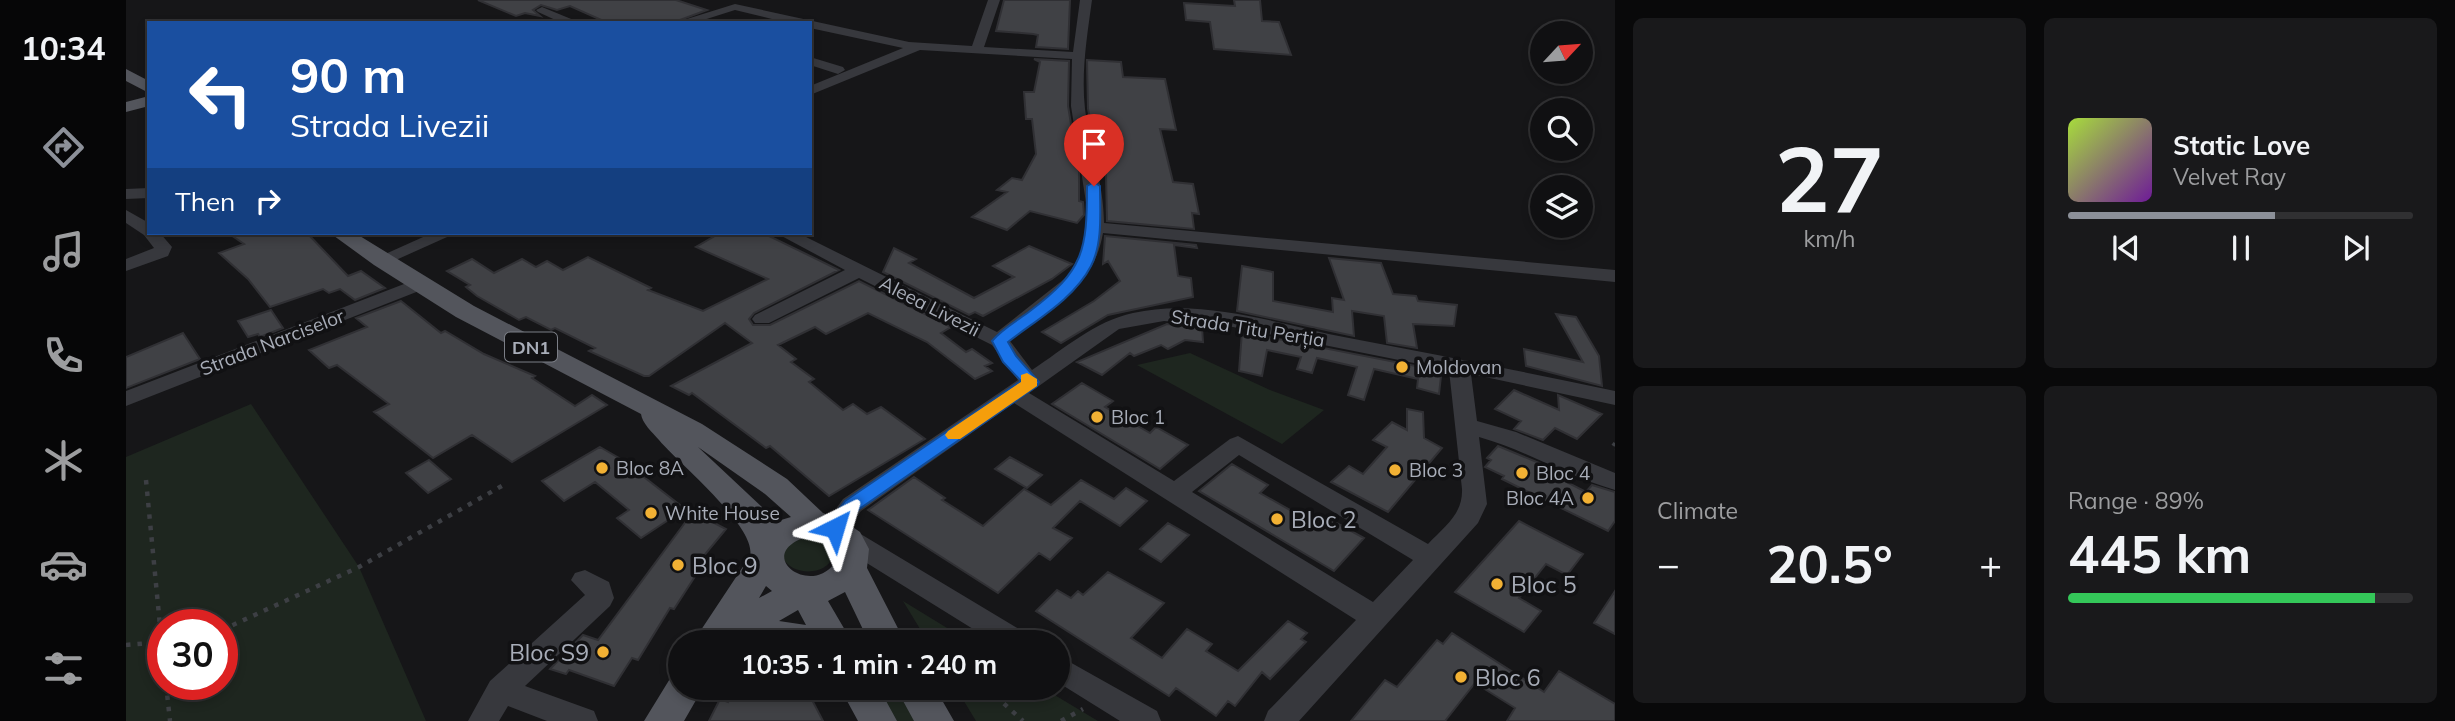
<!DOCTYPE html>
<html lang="en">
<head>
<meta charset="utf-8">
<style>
	body { margin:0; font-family:Mulish,sans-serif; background:#19191b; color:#f1f3f6; height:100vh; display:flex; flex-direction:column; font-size:26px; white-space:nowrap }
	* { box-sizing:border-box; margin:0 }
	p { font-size:23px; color:#9c9d9f }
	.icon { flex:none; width:38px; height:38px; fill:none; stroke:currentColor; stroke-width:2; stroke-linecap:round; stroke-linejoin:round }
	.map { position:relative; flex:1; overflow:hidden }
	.details { display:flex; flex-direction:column; gap:18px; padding:18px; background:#09090a; width:840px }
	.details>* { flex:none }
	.hud { position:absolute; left:21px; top:21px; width:665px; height:214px; border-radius:0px; box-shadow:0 4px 10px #0003,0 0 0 2px #303032; background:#1a4fa0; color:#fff; overflow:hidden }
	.needle { width:46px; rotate:64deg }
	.buttons { position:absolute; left:1404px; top:21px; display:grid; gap:14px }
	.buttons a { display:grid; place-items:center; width:63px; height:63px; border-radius:50%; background:#101012; box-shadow:0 4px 10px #0003,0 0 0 2px #303032; font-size:35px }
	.speed { position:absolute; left:21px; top:609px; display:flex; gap:14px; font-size:35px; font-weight:700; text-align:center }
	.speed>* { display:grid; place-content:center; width:91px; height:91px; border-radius:50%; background:#101012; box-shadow:0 4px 10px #0003,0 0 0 2px #303032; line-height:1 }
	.speed .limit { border:10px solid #d22; background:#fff; color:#111 }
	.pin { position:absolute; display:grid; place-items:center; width:60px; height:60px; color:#fff; margin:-72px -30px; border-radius:50% 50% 50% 0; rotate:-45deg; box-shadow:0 0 7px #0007 }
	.pin .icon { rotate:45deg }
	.me { position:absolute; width:77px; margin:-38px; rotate:40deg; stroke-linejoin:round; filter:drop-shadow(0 0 5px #0008) }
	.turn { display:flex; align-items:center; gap:24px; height:147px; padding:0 28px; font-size:32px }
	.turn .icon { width:91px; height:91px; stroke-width:2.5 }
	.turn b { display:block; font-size:49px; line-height:60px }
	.then { display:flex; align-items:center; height:66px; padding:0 28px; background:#0003; gap:14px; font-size:26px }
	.big { font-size:52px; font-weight:700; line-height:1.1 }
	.details .widget { flex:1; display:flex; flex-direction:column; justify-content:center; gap:10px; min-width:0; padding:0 24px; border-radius:10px; background:#19191b }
	.details .dial { align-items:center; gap:0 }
	.dial b { font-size:91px; line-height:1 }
	.song { display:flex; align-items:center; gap:21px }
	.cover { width:84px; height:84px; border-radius:10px; background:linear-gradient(135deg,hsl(80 70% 55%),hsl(280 70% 35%)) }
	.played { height:7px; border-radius:4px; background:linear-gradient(90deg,#8c9099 60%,#303032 60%) }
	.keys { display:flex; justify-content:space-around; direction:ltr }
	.heat { display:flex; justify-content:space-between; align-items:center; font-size:38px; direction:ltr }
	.charge { height:10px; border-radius:5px; background:linear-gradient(90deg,#34c759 89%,#303032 0) }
	.details .tiles { flex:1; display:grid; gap:18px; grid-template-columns:repeat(2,1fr) }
	.trip { position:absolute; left:542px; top:630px; width:402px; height:70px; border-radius:35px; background:#101012; box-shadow:0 4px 10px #0003,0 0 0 2px #303032; font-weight:700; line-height:70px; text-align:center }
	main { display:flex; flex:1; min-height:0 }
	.dock { display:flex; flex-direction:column; width:126px; justify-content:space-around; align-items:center; background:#060607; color:#9c9d9f }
	.dock .icon { width:49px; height:49px }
	.dock .current { color:#8c9099 }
	.dock b { font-size:32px; color:#f1f3f6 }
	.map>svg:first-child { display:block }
	.green { fill:#1e261f; fill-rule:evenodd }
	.building { fill:#404145; stroke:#303034; stroke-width:2 }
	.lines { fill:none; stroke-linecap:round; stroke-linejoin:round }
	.path-far1 { stroke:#3d3f44; stroke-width:3.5; stroke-dasharray:3.5 5; stroke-linecap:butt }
	.path { stroke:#3d3f44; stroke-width:4.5; stroke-dasharray:4.5 7; stroke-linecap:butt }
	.minor { fill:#37383d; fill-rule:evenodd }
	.major { fill:#53555c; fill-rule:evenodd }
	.route { fill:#1a73e8; stroke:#114b97; stroke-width:2 }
	.slow { fill:#f59e0b }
	.poi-dot { fill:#f2b134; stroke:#111113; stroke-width:2.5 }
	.labels { text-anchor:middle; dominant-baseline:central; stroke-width:7; stroke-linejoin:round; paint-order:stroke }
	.shield { fill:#111113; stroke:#7b7e86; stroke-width:2 }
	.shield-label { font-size:18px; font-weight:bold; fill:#a8adb8 }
	.street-label { font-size:19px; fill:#a8adb8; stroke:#111113 }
	.poi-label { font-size:19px; fill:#a8adb8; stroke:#111113; text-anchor:start }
	.near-poi-label { font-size:23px; fill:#a8adb8; stroke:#111113; text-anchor:start }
</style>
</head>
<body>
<main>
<nav class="dock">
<b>10:34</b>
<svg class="icon current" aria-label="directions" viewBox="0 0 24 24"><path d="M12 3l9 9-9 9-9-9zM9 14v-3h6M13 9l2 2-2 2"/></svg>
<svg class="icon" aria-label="music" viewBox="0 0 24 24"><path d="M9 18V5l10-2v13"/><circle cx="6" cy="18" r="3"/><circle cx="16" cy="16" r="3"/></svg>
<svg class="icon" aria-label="phone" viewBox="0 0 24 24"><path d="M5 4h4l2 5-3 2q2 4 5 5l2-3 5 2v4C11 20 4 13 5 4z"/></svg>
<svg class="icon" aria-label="climate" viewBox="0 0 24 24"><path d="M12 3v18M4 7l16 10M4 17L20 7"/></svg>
<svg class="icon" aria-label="car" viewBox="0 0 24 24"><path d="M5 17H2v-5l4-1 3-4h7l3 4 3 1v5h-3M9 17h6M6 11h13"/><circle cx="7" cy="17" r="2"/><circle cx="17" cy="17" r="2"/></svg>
<svg class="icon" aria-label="filters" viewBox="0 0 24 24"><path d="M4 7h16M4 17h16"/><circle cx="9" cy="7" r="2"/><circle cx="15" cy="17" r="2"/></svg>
</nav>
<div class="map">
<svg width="1489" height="721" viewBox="0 0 1489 721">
	<rect width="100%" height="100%" fill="#161618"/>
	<!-- green -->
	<path class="green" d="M1064,353l80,37 54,20 -42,34 -145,-79z
		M125,404l108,163 67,154h-300v-264zM37,625h59v59h-59z
		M686,534l19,11c11,28 -36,36 -48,13l2,-12z
		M777,601l67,41h-42z
		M751,688h19l20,33h-20z
		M830,688h87l55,33h-122z"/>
	<!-- building -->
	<path class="building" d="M352,0h198l31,10 -35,13h-64l-38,-17 -13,4 -16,-5 -8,5 7,6 -15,-3 -9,3z
		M878,0h66l-2,49 -32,-2 2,-12 -5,-1 -37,-3z
		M1108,0h26l2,21 17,1 12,33 -77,-6 -4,-27 -24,-2 -2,-17 51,3z
		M908,59l35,2 -1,45 11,66v29l4,1 1,13 -7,8 -47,-12 -23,19 -35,-13 35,-25 -10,-2 15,-12 10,2 14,-26 -4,-35h-6l-2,-27h10l6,-30z
		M961,60l34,2 2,15 42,2 11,51 -16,-1 13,53 20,2 6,30 -7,-1 2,16 -87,-8 -1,-47h-5l-13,-65z
		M102,233h79l41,43 13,-5 24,17 -30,12 -15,-11 -11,4 -6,-4 -53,18 -22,-28 -29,-26 25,-9z
		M594,233h43l76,37 -85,43 -5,6 4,6h17l89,-44 92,46 -10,6 25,19 6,-3 20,14 -7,3 7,5 -17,8 -48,-37 -59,-29 -42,21 -11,-7 -37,18 18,14 -5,3 23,17 -5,3 34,28 10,-6 14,10 14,-7 44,32 -96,57 -59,-50 -4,2 -74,-55 -3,2 -18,-9 81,-43 -27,-20 -76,53h-5l-55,-25 6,-3 -40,-20 -4,2 -25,-13 -7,3 -42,-24 -11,-9 4,-2 -23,-14 25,-12 22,14 28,-14 14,8 11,-6 16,9 25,-13 63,31 -3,2 55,21 65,-32 -72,-32z
		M979,236l91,9 1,3 -23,-3 4,31 13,2 2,19 -85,18 -47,28 -19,-11 52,-31 26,-20 -12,-20 -5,3z
		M903,246l43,18 -20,15 -69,37 -8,-4 -6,3 -86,-43 11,-24 22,11 -7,4 65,35 40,-21 -21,-11z
		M1203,258l52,5 12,31 23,2 2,5 39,4 -3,21 -41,-2 4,24 -30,-5 -3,-27 -32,-5 2,25 -117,-25 5,-45 31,6v29l60,11 -1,-14 12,2z
		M275,301l40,32 4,-2 39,23 51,22 -3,2 43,28 17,-11 15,10 -95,57 -40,-27 -39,23 -59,-46 15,-8 -52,-39 -8,3 -20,-18 58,-23 -11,-9z
		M145,310l12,18 -23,9 -2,-3 -10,3 -10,-16z
		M1430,314l20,3 23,39 3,30 -76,-20 -2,-17 59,13z
		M1041,324l35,3 1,15 -18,-2 -17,9 -7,-4 -27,11 -4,-3 -28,22 -25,-13z
		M1116,332l179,35 1,5 19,4 -2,18 -22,-6 1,-9 -44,-10 -10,31 -16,-5 9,-28 -40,-9 -5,15 -15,-4 4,-12 -34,-7 -5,26 -23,-5z
		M57,333l17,26 -74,29v-31z
		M956,383l31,18 -8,6 45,26 6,-6 32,18 -28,24 -108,-65z
		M1388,390l45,20 -1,-15 44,19 -25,25 -22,-11 -12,12 -29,-11 7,-8 -26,-12z
		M1281,409l16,3 1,26 18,10 -54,64 -57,-30 18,-16 14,8 24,-27 -14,-7 19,-18 15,8z
		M1372,446l46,19 -3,4 45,23 6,-7 23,7v29l-7,10 -106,-52 2,-3 -19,-9 6,-7 -4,-2z
		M474,447l26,15 3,-2 19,14 -4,3 41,32 -44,29 -24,-20 12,-8 -34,-28 -31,19 -22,-20z
		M884,457l32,18 -15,13 -32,-19z
		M303,460l22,19 -23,14 -22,-20z
		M1106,464l36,21 -8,8 53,30 9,-8 42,23 -30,33 -135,-80z
		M788,477l31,21 -3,2 41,26 41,-37 27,16 30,-25 33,19 12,-11 21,13 -27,25 -40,-25 -27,27 19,10 -22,22 -11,-7 -41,40 -130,-83z
		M567,512l33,17 -24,29 3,2 -11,18 -20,31 -4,-1 -32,52 -6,-2 -18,28 -45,-16 -3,4 -16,-5 33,-34 15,5z
		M1393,521l64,33 -16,21 -21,-11 -27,34 22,13 -17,21 -69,-40z
		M1042,523l21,12 -28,27 -21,-13z
		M982,572l56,31 -33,35 31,20 25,-29 25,15 -6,7 32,20 50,-50 19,12 -6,6 5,3 -36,37 -8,-7 -27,34 -7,-5 -12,15 -40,-28 -7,8 -133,-85 21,-21 14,8 7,-7 5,4z
		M1489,591v43l-21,-11z
		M1326,633l92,59 15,-21 56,33v17h-108l8,-13 -40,-25 -30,38h-94l34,-41 12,7 40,-47 6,4z
		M611,688h64l4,8 4,-2 14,27h-114l11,-22 8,3z"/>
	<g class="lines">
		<!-- path-far1 -->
		<path class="path-far1" d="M1489,443l-3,4 3,2"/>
		<!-- path -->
		<path class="path" d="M20,480l17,177
			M96,630l137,-63 148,-84
			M0,645l35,-3
			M40,684l4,37
			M861,688l36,33
			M935,721l22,-12"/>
		<!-- minor -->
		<path class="minor" d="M862,0h12l-16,47 89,5 7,-52h12c-5,36 -11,73 -7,109 5,38 19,75 19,114l511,47v12l-512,-49c-11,63 -58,66 -93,108l22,29c32,-21 63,-49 101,-57 69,-16 148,12 216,25 89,17 177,34 266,53v14l-144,-31 6,47 39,11 99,41v17c-47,-13 -89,-40 -136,-53l8,67 -9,19 -179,198h-35l4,-10 88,-91 -342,-217 -153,108 -15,21 13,1 168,101 4,8h-37l-153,-95 -4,-7 2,-4 -13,-1 -4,-7 21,-29 175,-119 -26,-35 -133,-67 -90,45h-14l-3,-4 3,-4 90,-45 -69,-37h22l199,99 71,-56 15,-27 4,-40 -16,-103 1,-47 -152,-9 -110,45v-9l93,-38 -93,-20v-5h-22l-53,-13 -41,13h-20l61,-19 174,38 63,4zM1038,321l64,5 221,44 13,119c1,25 -17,37 -34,55l-190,-108 -8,3 -56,42 -145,-88 90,-64zM1113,455l174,105 -40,42 -181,-110z
			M416,7l34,14 2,2h-16l-24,-11 -2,-2z
			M684,57l33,10 2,3 -7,4 -28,-9z
			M23,188v10l-23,1v-10z
			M0,210l23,13v10h11l12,14 -4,9 -42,15v-12l28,-11 -10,-13 -18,-12z
			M306,233h24l-69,31 -6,1 -9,-5z
			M291,279l7,2 2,4 -2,4 -298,117v-15z
			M459,570l24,12 5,16 -4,8 -85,80 69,25 4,10h-51l-39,-15 -9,15h-31l22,-40 95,-86 -14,-15 4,-7z
			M933,656l98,55 4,10h-41l-61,-38z"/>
		<!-- major -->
		<path class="major" d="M0,69l23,12v12l-23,-12z
			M23,96v10l-23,6v-10z
			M204,233h25l119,73 228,118 85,55 36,34 21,8 16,11 9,17 -2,19 38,74h-36l-24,-50 -17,9 24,41h-155l4,-12 49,-74c7,-29 -71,-92 -91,-116 -7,-8 -17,-17 -18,-26l-185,-97 -82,-52zM572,447l67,47 26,23 -20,6 -8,-15zM687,535c13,3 33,15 21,29 -26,34 -85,-13 -21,-29zM640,586l6,5 -13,7zM672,610l8,15 -27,-4z
			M555,673v15h22l-19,33h-40l27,-44z
			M714,688h39l18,33h-39z
			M770,688h39l19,33h-40z"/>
	</g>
	<!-- route -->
	<path class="route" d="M968,182l6,4c0,25 3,57 -9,80 -17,33 -55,54 -83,76l8,14 23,26 -2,4 -179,124 -16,23h-14l-3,-5 20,-27 176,-120 -18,-19 -11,-21c10,-12 26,-21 38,-30 54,-41 57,-60 57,-125z"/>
	<!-- slow -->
	<path class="slow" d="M901,373l10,6v7l-77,53h-12l-3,-4 3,-4 73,-49v-7z"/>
	<!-- markers -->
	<g class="poi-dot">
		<circle cx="1276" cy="367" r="7"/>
		<circle cx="971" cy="417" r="7"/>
		<circle cx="476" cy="468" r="7"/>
		<circle cx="1269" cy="470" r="7"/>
		<circle cx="1396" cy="473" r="7"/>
		<circle cx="1462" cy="498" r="7"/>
		<circle cx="525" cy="513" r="7"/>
		<circle cx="1151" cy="519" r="7"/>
		<circle cx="552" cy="565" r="7"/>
		<circle cx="1371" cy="584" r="7"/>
		<circle cx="477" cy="652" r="7"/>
		<circle cx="1335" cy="677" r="7"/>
	</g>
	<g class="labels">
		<!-- shield labels -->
		<rect class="shield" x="379" y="332.5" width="52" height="29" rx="5"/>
		<g class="shield-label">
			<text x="405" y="347">DN1</text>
		</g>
		<!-- street labels -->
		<g class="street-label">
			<text transform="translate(804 306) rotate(27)">Aleea Livezii</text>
			<text transform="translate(1122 328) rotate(9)">Strada Titu Perția</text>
			<text transform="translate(146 342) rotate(-21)">Strada Narciselor</text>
		</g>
		<!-- poi labels -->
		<g class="poi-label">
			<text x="1290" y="367">Moldovan</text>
			<text x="985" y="417">Bloc 1</text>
			<text x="490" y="468">Bloc 8A</text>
			<text x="1283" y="470">Bloc 3</text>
			<text x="1410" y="473">Bloc 4</text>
			<text x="1448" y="498" text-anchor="end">Bloc 4A</text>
			<text x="539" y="513">White House</text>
		</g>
		<!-- near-poi labels -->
		<g class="near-poi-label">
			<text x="1165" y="519">Bloc 2</text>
			<text x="566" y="565">Bloc 9</text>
			<text x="1385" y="584">Bloc 5</text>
			<text x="463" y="652" text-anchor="end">Bloc S9</text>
			<text x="1349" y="677">Bloc 6</text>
		</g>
	</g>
</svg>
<div class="buttons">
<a><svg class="needle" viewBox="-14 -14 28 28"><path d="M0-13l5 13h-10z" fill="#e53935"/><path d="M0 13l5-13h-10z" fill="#9c9d9f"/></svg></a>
<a><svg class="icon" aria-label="search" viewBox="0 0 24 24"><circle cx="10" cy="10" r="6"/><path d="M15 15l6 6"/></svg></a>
<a><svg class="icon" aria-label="layers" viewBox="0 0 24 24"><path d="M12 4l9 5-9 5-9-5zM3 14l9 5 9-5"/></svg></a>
</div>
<div class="speed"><div class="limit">30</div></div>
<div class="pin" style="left:968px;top:186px;background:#d93025"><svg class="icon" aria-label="arrive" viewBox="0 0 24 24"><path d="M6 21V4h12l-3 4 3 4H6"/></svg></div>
<svg class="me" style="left:709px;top:528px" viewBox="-20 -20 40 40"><path d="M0-17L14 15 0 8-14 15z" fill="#1a73e8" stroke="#fff" stroke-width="4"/></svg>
<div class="trip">10:35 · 1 min · 240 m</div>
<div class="hud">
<div class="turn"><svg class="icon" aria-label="left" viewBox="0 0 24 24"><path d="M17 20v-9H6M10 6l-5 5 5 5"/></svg><div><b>90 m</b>Strada Livezii</div></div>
<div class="then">Then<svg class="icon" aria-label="right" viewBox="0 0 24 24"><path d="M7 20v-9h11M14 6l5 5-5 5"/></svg></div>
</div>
</div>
<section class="details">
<div class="tiles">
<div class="widget dial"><b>27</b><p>km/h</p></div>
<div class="widget">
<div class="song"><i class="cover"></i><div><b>Static Love</b><p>Velvet Ray</p></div></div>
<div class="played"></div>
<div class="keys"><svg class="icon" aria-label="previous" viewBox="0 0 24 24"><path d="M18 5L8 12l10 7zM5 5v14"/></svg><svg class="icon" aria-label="pause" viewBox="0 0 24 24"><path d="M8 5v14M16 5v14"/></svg><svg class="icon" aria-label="next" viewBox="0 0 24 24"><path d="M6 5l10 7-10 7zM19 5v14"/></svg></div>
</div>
<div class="widget"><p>Climate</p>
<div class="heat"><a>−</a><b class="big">20.5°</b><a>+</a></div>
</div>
<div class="widget"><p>Range · 89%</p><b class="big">445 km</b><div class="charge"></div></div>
</div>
</section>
</main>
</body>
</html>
